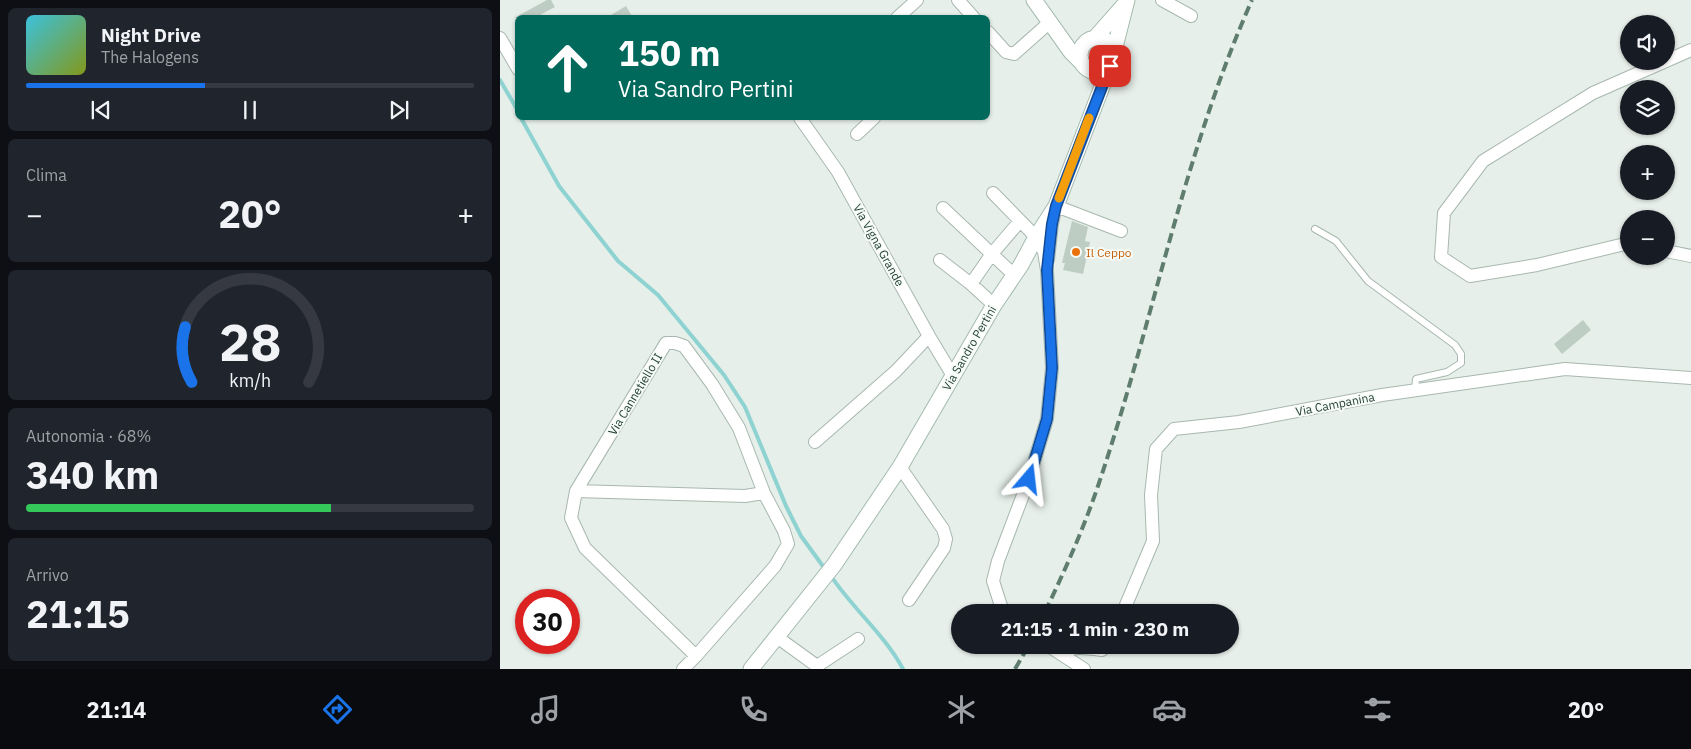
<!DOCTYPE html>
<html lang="it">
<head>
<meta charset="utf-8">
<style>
	body { margin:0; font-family:"IBM Plex Sans",sans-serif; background:#20242c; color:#f1f3f6; height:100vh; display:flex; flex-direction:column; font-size:19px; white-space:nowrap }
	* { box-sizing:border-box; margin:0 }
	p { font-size:16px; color:#9ea1a6 }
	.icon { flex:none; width:28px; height:28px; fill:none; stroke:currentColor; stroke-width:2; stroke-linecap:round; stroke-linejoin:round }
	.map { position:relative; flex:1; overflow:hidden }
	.details { display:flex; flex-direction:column; gap:8px; padding:8px; background:#0d0f14; width:500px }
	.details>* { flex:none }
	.banner { position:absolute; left:15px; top:15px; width:475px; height:105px; border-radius:8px; box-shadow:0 1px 4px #0004; background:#00695c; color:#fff; overflow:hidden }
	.buttons { position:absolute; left:1120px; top:15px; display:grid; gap:10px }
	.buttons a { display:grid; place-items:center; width:55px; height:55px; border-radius:50%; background:#171b24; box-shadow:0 1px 4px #0004; font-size:25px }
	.speed { position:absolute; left:15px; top:589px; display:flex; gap:10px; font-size:25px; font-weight:700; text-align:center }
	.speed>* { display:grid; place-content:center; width:65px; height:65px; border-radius:50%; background:#171b24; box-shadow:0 1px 4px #0004; line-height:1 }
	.speed .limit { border:8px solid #d22; background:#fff; color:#111 }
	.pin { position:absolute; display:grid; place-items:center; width:42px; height:42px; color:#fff; margin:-21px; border-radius:10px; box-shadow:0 2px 8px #0006 }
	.me { position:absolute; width:55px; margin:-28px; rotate:17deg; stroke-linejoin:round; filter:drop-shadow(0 0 4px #0008) }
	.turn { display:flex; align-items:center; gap:18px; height:105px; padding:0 20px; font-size:22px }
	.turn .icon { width:65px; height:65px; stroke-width:2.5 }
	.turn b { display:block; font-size:35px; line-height:42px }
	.big { font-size:38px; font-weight:800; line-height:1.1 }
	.details .card { flex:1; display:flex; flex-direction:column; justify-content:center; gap:8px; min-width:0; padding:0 18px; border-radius:8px; background:#20242c }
	.details .dial { align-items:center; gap:0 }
	.dial svg { height:130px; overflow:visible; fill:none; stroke:#363941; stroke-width:7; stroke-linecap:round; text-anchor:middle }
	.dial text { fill:#f1f3f6; stroke:none }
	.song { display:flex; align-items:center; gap:15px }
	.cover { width:60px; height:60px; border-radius:8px; background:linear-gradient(135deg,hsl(190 70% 55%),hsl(70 70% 35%)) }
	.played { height:5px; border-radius:2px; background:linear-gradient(90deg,#1a73e8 40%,#363941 40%) }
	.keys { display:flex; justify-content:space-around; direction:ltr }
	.heat { display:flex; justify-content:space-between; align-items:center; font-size:28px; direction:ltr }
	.charge { height:8px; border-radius:4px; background:linear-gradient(90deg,#34c759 68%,#363941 0) }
	.trip { position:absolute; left:451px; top:604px; width:288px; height:50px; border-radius:25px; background:#171b24; box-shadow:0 1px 4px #0004; font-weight:800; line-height:50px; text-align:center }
	.tabs { display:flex; height:80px; justify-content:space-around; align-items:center; background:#090b0e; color:#9ea1a6 }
	.tabs .icon { width:35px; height:35px }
	.tabs .on { color:#1a73e8 }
	.tabs b { font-size:22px; color:#f1f3f6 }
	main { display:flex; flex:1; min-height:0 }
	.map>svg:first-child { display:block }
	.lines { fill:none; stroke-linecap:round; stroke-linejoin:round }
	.stream { stroke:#8ed3d1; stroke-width:4 }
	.building { fill:#becdc4 }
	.lane-casing { stroke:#a8b8af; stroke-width:8 }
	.street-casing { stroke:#a8b8af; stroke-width:14 }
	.secondary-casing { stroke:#a4bbaf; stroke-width:17 }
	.lane { stroke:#fff; stroke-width:6 }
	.street { stroke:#fff; stroke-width:12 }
	.secondary { stroke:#fff; stroke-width:15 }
	.rail { stroke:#5f7d6f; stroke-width:4; stroke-dasharray:10 5; stroke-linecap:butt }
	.route-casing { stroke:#114b97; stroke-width:12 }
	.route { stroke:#1a73e8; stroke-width:9 }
	.slow { stroke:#f59e0b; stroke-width:9 }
	.food-dot { fill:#e8710a; stroke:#f7fbf8; stroke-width:2 }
	.labels { text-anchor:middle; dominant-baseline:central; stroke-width:4; stroke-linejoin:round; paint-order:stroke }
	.street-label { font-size:12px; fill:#244234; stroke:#f7fbf8 }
	.food-label { font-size:12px; fill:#c56008; stroke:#f7fbf8; text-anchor:start }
</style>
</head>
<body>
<main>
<section class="details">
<div class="card">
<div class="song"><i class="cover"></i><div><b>Night Drive</b><p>The Halogens</p></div></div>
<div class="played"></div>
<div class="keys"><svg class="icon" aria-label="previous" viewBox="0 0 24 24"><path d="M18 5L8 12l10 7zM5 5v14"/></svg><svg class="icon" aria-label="pause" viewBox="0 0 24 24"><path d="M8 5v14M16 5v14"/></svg><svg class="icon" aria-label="next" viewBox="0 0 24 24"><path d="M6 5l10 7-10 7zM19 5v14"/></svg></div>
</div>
<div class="card"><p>Clima</p>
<div class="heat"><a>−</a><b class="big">20°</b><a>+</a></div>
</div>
<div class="card dial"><svg viewBox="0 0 100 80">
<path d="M14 69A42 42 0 1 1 86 69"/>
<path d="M14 69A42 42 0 0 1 10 35" stroke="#1a73e8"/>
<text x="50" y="56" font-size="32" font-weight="700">28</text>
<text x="50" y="72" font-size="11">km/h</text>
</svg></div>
<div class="card"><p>Autonomia · 68%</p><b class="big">340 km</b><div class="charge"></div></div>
<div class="card"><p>Arrivo</p><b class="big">21:15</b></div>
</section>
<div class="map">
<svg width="1191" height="669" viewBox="0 0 1191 669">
	<rect width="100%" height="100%" fill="#e6efe9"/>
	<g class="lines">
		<!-- stream -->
		<path class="stream" d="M0,80l18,31
			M21,118l38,68 59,75 40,34 66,80 21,32 41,99 15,30 24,33
			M331,576c22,33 53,58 72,93"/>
	</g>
	<!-- building -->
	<path class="building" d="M47,0h4l4,7 -17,9 1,2h-25z
		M126,6l7,12h-27z
		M572,221l16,6 -3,14 5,1 -7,32 -20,-4 2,-7h-3z
		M1083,320l8,10 -29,24 -8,-10z"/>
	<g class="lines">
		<!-- lane casing -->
		<g class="lane-casing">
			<path id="lane" d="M815,229l21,12 32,40 87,64 6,9v9l-14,9 -31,7 -1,11"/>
		</g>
		<!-- street casing -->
		<g class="street-casing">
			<path id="street" d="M458,0l16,18
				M662,0l29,16
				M397,18l20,-18
				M488,32l18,20 8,2 36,-32
				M0,38l18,31
				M1166,61l25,-11
				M300,118l38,54 91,164 24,40
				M357,134l17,-16
				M493,193l43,44 8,15 3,18 5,98 -5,51 -18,60 -31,82 -5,20 8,25 5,6
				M443,208l71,67
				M1129,243l-92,22 -67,11 -29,-19 3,-44 39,-52 110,-68 73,-32
				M1166,251l25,5
				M440,260l31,24 23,21
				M548,260l4,-36 4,-18 65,25
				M471,284l20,-29 29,-34
				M315,442l81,-71 33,-35
				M400,467l43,62 3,10 -2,9 -35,52
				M76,491l169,5 19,-3
				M623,612l30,-71 -2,-46 5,-46 18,-20 65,-7 143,-27 183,-26 126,9
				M277,637l40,29 41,-27
				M547,645l37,24
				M561,654c12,-9 26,-6 41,-4l3,-5
				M183,669l13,-13 79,-90 13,-22 -4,-13 -20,-38 -25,-65 -27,-44 -28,-38 -9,-3h-9l-90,148 -5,27 14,30 111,108"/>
		</g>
		<!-- secondary casing -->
		<g class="secondary-casing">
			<path id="secondary" d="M534,0l37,52 10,10
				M595,38l29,-33
				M580 55a17 17 0 1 1 34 0a17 17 0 1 1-34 0Z
				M614,51l13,-51
				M251,669l83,-104 66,-98 94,-162 27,-40 15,-28 20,-31 54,-140"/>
		</g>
		<!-- lane -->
		<use href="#lane" class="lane"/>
		<!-- street -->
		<use href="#street" class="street"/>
		<!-- secondary -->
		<use href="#secondary" class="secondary"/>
		<!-- rail -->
		<path class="rail" d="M545,612c20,-42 39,-84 54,-129 54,-160 84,-328 153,-483
			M515,669l14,-24"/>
	</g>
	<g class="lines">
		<!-- route casing -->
		<g class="route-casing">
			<path id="route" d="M529,479l18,-60 5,-51 -5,-98 5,-46 4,-18 54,-140"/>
		</g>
		<!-- route -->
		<use href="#route" class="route"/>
		<!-- slow -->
		<path class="slow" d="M559,198l30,-80"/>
	</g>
	<!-- markers -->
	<circle class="food-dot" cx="576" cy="252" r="5"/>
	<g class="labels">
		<!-- street labels -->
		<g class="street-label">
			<text transform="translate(379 245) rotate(61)">Via Vigna Grande</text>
			<text transform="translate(469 348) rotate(-60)">Via Sandro Pertini</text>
			<text transform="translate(135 394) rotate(-59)">Via Cannetiello II</text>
			<text transform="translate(835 404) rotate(-11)">Via Campanina</text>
		</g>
		<!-- food labels -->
		<g class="food-label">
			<text x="586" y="252">Il Ceppo</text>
		</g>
	</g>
</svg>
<div class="buttons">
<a><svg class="icon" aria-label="sound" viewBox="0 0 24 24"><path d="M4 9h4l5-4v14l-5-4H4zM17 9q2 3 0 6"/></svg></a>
<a><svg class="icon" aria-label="layers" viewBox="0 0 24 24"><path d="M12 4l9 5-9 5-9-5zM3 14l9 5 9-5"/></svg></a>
<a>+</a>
<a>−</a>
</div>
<div class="speed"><div class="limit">30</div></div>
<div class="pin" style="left:610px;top:66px;background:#d93025"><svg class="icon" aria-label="arrive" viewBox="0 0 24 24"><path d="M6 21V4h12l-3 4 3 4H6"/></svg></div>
<svg class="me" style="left:529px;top:479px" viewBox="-20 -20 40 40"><path d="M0-17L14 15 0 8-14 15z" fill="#1a73e8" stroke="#fff" stroke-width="4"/></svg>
<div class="trip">21:15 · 1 min · 230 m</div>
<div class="banner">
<div class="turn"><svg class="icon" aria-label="ahead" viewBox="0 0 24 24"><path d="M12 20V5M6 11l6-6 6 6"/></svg><div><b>150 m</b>Via Sandro Pertini</div></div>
</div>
</div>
</main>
<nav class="tabs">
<b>21:14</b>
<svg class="icon on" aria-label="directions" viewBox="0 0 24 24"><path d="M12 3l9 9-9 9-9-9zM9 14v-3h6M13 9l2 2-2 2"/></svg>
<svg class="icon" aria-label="music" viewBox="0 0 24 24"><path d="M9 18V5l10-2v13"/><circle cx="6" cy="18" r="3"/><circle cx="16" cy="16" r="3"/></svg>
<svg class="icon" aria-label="phone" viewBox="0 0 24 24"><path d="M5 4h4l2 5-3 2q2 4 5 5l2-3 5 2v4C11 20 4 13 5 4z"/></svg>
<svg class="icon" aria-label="climate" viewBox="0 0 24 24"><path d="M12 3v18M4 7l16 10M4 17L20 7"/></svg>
<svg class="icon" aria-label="car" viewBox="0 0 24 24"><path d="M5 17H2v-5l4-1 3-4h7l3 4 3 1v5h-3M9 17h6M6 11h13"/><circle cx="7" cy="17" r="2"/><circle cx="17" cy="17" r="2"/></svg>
<svg class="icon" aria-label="filters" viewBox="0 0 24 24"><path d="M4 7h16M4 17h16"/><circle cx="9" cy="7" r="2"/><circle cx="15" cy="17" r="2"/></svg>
<b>20°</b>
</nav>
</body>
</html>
